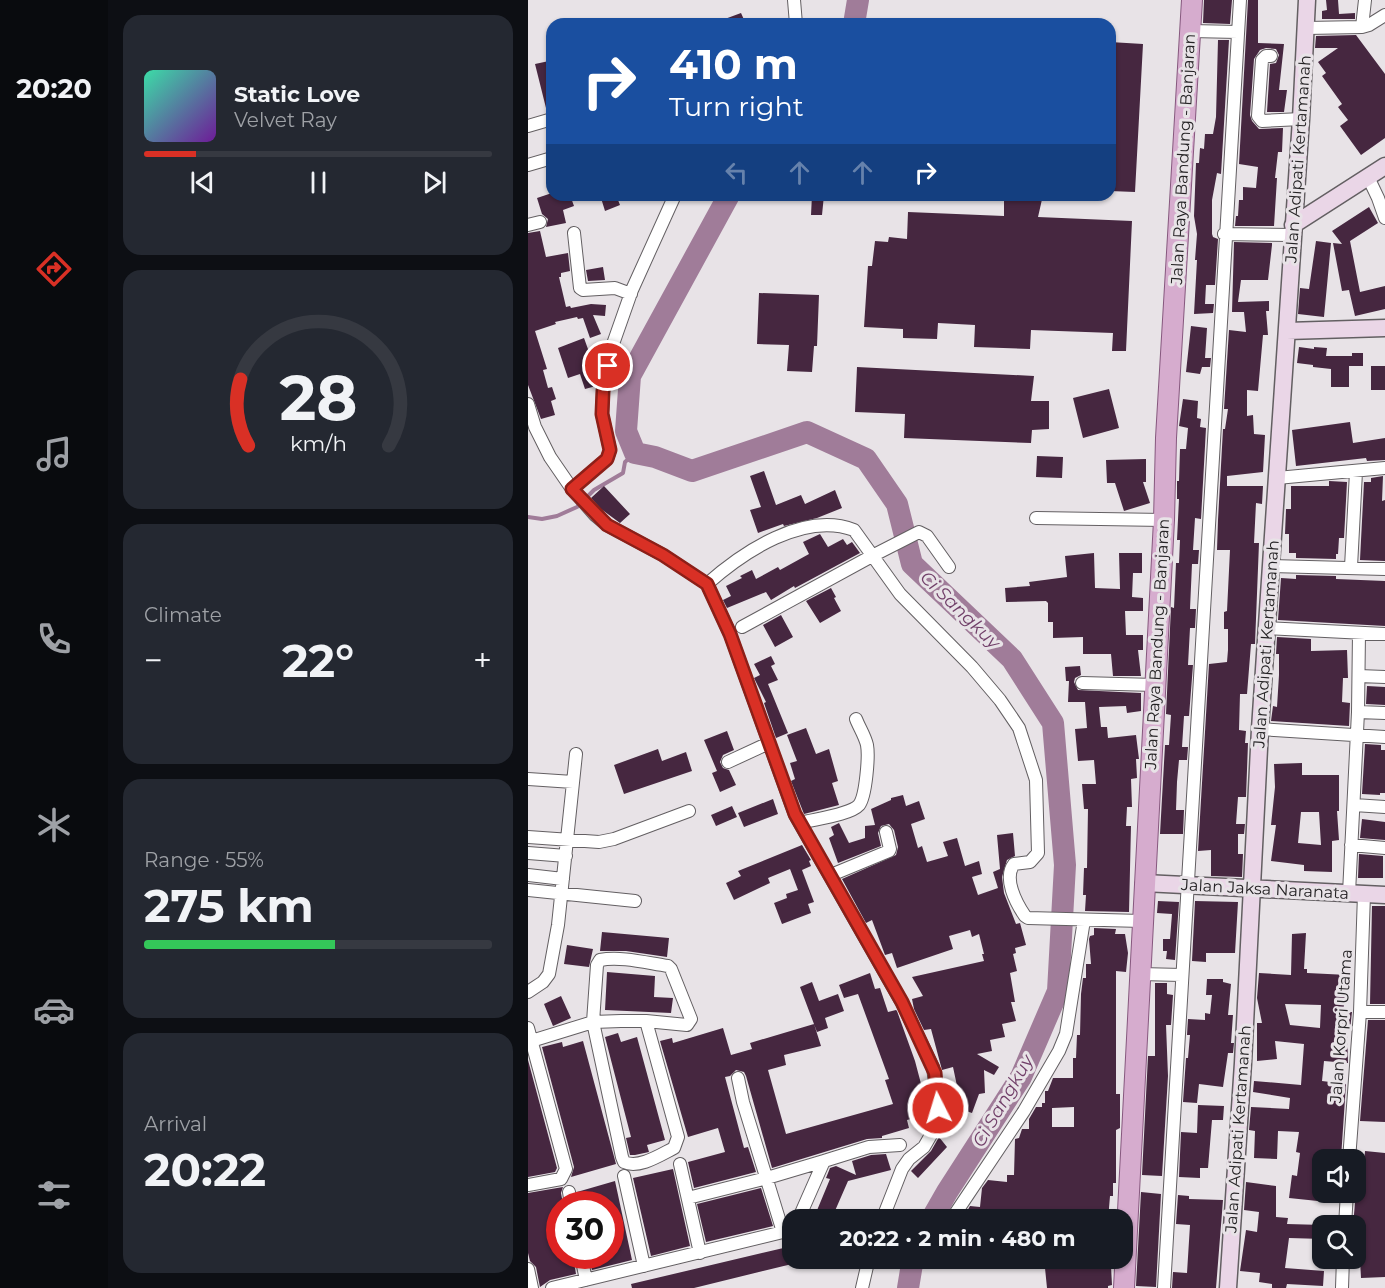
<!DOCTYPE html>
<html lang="en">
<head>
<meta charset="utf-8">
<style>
	body { margin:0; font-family:Montserrat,sans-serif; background:#242831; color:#f1f3f6; height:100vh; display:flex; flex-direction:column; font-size:22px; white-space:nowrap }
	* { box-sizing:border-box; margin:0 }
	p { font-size:20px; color:#9ea1a6 }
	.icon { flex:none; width:33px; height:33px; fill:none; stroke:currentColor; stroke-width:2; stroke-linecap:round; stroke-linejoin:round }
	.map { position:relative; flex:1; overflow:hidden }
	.sheet { display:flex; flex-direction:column; gap:15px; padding:15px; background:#0d0f14; width:420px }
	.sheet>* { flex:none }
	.top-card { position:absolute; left:18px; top:18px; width:570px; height:183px; border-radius:18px; box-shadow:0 2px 4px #0004; background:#1a4fa0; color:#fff; overflow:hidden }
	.fabs { position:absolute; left:784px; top:1149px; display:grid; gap:12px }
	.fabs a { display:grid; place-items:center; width:54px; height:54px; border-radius:12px; background:#171b24; box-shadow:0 2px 4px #0004; font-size:30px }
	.speed { position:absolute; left:18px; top:1191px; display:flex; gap:12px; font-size:30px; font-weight:700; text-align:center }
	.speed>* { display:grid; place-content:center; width:78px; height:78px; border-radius:50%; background:#171b24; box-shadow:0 2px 4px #0004; line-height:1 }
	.speed .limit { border:9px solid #d22; background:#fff; color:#111 }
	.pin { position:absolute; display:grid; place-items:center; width:51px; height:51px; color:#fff; margin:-26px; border:3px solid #fff; border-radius:50%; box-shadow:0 2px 6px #0007 }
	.me { position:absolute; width:66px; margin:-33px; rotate:355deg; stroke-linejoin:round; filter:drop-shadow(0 0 4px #0008) }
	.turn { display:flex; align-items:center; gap:21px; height:126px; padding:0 24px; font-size:27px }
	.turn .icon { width:78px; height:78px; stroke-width:2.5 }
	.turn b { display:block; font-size:42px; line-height:51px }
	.lanes { display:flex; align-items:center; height:57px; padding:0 24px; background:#0003; justify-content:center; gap:30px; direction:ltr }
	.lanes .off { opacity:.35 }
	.big { font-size:45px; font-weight:700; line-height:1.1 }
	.sheet .card { flex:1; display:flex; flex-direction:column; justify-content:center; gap:9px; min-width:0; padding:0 21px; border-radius:18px; background:#242831 }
	.sheet .dial { align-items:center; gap:0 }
	.dial svg { height:156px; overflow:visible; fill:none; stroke:#363941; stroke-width:7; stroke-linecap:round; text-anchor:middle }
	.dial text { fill:#f1f3f6; stroke:none }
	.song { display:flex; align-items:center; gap:18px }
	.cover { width:72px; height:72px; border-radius:9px; background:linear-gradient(135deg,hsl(160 70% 55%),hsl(280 70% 35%)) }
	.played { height:6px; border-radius:3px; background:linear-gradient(90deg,#d93025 15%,#363941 15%) }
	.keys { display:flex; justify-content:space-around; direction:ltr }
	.heat { display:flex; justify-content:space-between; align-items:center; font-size:33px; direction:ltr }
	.charge { height:9px; border-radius:4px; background:linear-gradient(90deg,#34c759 55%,#363941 0) }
	.trip { position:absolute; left:254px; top:1209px; width:351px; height:60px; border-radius:18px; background:#171b24; box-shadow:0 2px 4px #0004; font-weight:700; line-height:60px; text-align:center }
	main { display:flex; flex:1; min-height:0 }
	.dock { display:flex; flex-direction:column; width:108px; justify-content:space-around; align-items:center; background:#090b0e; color:#9ea1a6 }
	.dock .icon { width:42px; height:42px }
	.dock .current { color:#d93025 }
	.dock b { font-size:27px; color:#f1f3f6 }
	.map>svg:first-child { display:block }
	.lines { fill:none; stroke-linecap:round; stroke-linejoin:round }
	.stream { stroke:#a07c99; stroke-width:4 }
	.river { stroke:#a07c99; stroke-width:22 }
	.building { fill:#462740; fill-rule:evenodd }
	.street-casing { stroke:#635f62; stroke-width:14 }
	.secondary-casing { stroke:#635f62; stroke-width:19 }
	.primary-casing { stroke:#86587e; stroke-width:22 }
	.street { stroke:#fff; stroke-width:12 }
	.secondary { stroke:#ead6e7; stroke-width:16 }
	.primary { stroke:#d6acce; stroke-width:20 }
	.route-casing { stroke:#8d1f18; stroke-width:15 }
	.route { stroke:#d93025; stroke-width:10 }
	.labels { text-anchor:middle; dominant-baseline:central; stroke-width:6; stroke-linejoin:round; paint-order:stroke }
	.street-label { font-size:16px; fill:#252325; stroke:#e8e3e7 }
	.water-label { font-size:18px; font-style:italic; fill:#713f69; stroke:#e8e3e7 }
</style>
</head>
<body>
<main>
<nav class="dock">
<b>20:20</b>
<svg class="icon current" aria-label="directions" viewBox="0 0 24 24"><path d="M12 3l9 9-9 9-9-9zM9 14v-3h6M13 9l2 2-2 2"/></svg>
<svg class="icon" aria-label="music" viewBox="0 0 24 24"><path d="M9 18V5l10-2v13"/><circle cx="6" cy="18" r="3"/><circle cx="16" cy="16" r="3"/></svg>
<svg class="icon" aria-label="phone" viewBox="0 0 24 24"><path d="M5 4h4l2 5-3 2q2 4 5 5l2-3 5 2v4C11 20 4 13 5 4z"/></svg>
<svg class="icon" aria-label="climate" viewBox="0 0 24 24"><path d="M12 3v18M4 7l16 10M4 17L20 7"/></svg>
<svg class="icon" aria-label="car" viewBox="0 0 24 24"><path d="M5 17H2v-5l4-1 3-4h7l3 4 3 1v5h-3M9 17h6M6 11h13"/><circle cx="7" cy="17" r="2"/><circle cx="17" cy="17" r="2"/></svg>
<svg class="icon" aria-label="filters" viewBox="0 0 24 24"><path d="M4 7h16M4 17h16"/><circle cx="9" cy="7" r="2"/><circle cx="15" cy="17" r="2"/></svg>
</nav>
<section class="sheet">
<div class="card">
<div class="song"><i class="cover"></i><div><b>Static Love</b><p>Velvet Ray</p></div></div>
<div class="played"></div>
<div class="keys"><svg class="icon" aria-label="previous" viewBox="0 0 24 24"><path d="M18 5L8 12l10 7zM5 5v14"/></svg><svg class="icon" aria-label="pause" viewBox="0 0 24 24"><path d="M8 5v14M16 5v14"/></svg><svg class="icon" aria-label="next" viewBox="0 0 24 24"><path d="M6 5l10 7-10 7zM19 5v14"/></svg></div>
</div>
<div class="card dial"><svg viewBox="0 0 100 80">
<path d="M14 69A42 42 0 1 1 86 69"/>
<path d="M14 69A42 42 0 0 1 10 35" stroke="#d93025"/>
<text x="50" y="56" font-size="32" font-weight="700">28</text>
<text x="50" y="72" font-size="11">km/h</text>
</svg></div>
<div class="card"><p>Climate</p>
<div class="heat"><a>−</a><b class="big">22°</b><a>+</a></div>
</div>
<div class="card"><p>Range · 55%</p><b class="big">275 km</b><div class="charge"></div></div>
<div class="card"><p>Arrival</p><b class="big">20:22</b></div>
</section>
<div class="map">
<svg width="857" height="1288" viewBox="0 0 857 1288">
	<rect width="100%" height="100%" fill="#e8e3e7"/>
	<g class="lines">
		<!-- stream -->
		<path class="stream" d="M0,517l14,2 15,-3 20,-9 17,-17 29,-17 2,-11 10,-9"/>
		<!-- river -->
		<path class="river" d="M326,24l4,-24
			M201,195l-99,181 -4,55 9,22 20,4 37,14 115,-39 59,27 31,45 15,60 100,95 41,64 12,142 -7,126 -37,86 -74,115 -16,28
			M380,1288l5,-30"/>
	</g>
	<!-- building -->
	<path class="building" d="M676,0h28l-2,24 -27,-1z
		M720,0h10v43l26,1 -5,46h8l-3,22h-17l3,-48 6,-1 3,-8 -3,-6 -10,-1 -6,2 -6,9 -4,56 2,6 7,8 24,-1 -1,24h-4l-3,26h2l-3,48h-39l1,-10h2l1,-16h4v-13l13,1 2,-21 -19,-3z
		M798,0h12l1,14 16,-1v6h-33v-8l5,-1z
		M213,13l5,11h-32v-1z
		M828,35l29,39v64l-24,17 -21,-29 8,-6 -10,-13 4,-3 -20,-28 4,-3 -8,-11 20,-14h-23l1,-12z
		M690,40h11l-8,134 -4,-1 -5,27v34l1,3 5,2 -3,46h-9l-1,19h9l-1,9 -19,1 3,-54h-2l2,-26 -3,-18 2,-53h3l1,-15 4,1 1,-15h8l3,-17z
		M582,42l33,2 -8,148 -25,-1z
		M21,61l3,12v38l-5,1 -12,-48z
		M24,193v2h18l4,11 -11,4 3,13 -20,4 2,-8 -6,-5 -5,-16z
		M82,195h6l4,10 -15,6 -4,-13z
		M284,195h12l-2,20h-11z
		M476,195h39l-5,22 94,4 -6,130h-14l1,-18 -82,-3 -1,19 -56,-2 1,-22 -37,-2 -1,16 -34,-1v-9l-39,-2 4,-61h4l3,-25 13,1 1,-5 18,2 1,-27 96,4z
		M841,207l9,16 -28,18 10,51 25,-6v23l-30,7 -6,-26 -7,1 -9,-48 9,1 -10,-13z
		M12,231l6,26 22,-4 2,18 -9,2v4h-2l7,30 4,-1 1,2 20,-4 15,1 -1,11 -12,-1 8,19 -11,4 -7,-20 -5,1 -1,-2 -22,5 1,2 -21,7 12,38 -4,1 5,18 4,-1 4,12 -5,2 4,14 -14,4 -13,-34v-152z
		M788,241l15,2 -7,74 -26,-3 2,-26 9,1z
		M706,242l38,1v2l-4,35h-27l-3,22 31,-1v10h-3l2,24h-5l-5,56 -11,-1v26l6,-1 1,19 11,1 -2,37 -36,4v10h36l-1,18 -6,-1 -2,40h5l-4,101h-4l-4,50h-7l-1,36 7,1 -1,12h3l-2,54h-8l-2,27h9l-1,10h-6v20h5l-1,23 -31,-1v-26l-13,1 11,-187 18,-2 1,-12v-21h-4v-17l3,-1 3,-61h-13l1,-30 5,-91h2l3,-20h-4l5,-79 17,2 -2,-20h-12z
		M75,267l2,13 -17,1 -2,-11z
		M231,293l60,2 -2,51h-3l-2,26 -25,-1 2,-26 -32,-1z
		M663,326l16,2 -2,30h6l-1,9h-8l-2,7 -14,-2z
		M56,338l9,25 -2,1 6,18 -1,4 -11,3 -5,-15 -12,4 -10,-30z
		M771,347l15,2v-2l13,1 -1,8h26v-3h11v13h-14v21h-18v-18l-18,-2v-2l-16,-2z
		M843,366h14v24h-14z
		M329,367l177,9 -3,25h18v28l-17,1 -1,13 -127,-5 1,-24 -50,-2z
		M581,389l10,39 -36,10 -10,-40z
		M655,399l15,2 -1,17 4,1 -1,8 6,1 -5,91 -6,-1 -2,32h6l-1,14h-6l-2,45h6l-1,19h-5l-2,37h5l-4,51h-5l-2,31h6l-1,13h-8l-2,22 -1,28h8l-1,24h-23l5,-89h4l2,-30 -5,-1 5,-107 3,1 2,-45h3l1,-23h-3l2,-41h-2v-18h2l1,-32h6l2,-21 -9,-2z
		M822,422l3,21 32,-5v22l-18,1 -1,-3 -70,8 -4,-36z
		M509,456l26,1 -1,21 -26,-1z
		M618,459v23h-3l7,21 -26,8 -9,-28h-8l-1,-23z
		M236,471l12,34 25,-10 4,9 30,-14 7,18 -25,10 -33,8 -1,-2 -25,9 -8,-23 11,-3 -11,-31z
		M855,476l-1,25 3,-1v61l-25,-1 4,-78h7v-4z
		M801,481l18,1 -3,56h-5l-1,16h-2v5l-40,-1v-5h-7v-19h-4l1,-25h5v-23h38z
		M76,486l26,28 -10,9 -19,-14 -10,-11z
		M292,534l8,13 15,-8 4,6 5,-3 8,11 -65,35 -1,-2 -23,14 -5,-8 -39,16 -4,-8 8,-4 -5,-10 16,-8 -2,-2 12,-6 4,9 22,-12 2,3 29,-16 -6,-12z
		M566,553l1,35 25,1 -1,-36h23v20h-9l-1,24 11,1v13h-18l1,24h17v15h-5l3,26h-28l-2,-22h-28v-17l-30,1v-16h-5v-19l-2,-2 -40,1 -1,-14 25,-2 -1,-4 38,-5 -2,-21z
		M768,575l40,1v3l49,2v45l-107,-6 3,-42 15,1z
		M303,588l5,9 -2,1 7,13 -21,12 -14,-22z
		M253,615l12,22 -18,10 -12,-22z
		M749,637l34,2v12l36,-1 1,28h-5l-1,24 8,1 -1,23 -78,-5 2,-15 4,1 2,-32v-21h-3z
		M243,656l4,8 -4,2 7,14 -10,4 20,49 -12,5 -12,-35 2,-1 -12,-24 6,-3 -6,-11z
		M552,666l1,9 -6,3 -1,4 4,8 63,3v18l-14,2 -1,-7 -27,1 2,20h6l1,11 28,-3 3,24h-3l1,19 -6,1 1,28h-5l-1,19h5l-2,86 -44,-1 1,-16h-3l1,-27h3l1,-59h-4l-2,-25h14l-2,-24 -16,1 -3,-32 12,-1 -2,-26h-17l1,-21h-3l-1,-14z
		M839,686l18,1v18l-19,-1z
		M278,728l10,26 13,-5 9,32 -6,2 7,22 -35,9 -13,-33 4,-2 -5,-16 7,-2 -10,-26z
		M199,731l7,19 -11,5 -3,7 3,6 6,2 7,15 -16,7 -8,-19 5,-2 -13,-31z
		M837,744l16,1v5h4v43h-5v2l-18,-1z
		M130,749l4,12 24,-9 6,19 -68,23 -10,-29z
		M774,763v12h37v36h-2l2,29 -7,1v31l-28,-1v-6l-33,-4 5,-36h-5l4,-38 -1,-23zM773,812h18l2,33 -23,-2z
		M375,795l3,11 13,-5 6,18 -14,5 7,24 4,-2 5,16 21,-6 -5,-14 14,-4 8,28 14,-5 3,13 -10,3 6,18 20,-7 -5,-16 7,-3 -3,-34 16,-2 2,23 -8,4 -5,17 2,16 12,31 4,-1 6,22 -11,3 1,5 -3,1 4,17 -7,2 5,29h-4l5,19 -14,3 3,13 -15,3 2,11 -15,3 22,13 -5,8 -10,-5 1,23 -6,1 -7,19 -9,-3 -7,19 -12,-5 3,-28 13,4 -7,-33 -11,3 -11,-41 -7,1 -10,-21 -2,-10 11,-3 -11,-19 72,-16 -2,-7h2l-5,-20 -7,3 -2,-7 -21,6 4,13 -56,19 -5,-15 -7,2 -13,-35 -6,3 -24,-44 54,-24 2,-8 -4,-17 -5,-6 -8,2 -3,7 3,13 -43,17 -9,-25 5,-3 -3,-8 8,-4 10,20 16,-5v-12l10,-1 -4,-16 20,-9v-2z
		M245,799l5,15 -34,13 -6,-14z
		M204,806l5,11 -21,9 -5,-11z
		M834,819l23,3v18l-25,-2z
		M274,845l9,15 -2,1 2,5 -9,4 12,32 -6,2 3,9 -29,11 -8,-21 13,-5 -1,-4 12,-4 -8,-21 -22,9 2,5 -36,17 -8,-17 15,-7 -3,-5z
		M831,854l24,2v22h-25z
		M630,901l21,1 -4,58 -9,-1 1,-8h-4v-12h7l2,-25 -15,-1z
		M667,901l43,1 -3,51h-29v9l-14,-1z
		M844,906h13v98h-15z
		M566,928l22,1 -1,5h10l3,19 -2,19 -10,-1v123h4v34l-4,2v53h-3v13h-3l-2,24h-146l8,-14 10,1 2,-19 6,-8 19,2v-7h7l1,-36 4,-1 3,-9h7v-10l7,-12h6v-4h3v-12h3l5,-13h20v-20h3l1,-23h3l1,-41 2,-16h3v-14h5l-2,-25 1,-3 4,-1zM546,1107v20h-22v-19z
		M74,932l67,6 -2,19 -41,-6h-26z
		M778,933l-2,36h3v4l41,2 -5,37h9l-2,18h-3l1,33 -24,-2 -2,20 24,3 -5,74 -18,-2v36h15l-1,11 -48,-5 3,-23 5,1 3,-23 -4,-1 3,-20 -21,-1 -1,28 -23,-1 1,-27 -6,-1 2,-23 38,2 1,-11 -37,-6 1,-11 47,4 3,-41 -29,-3 2,18 -20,2v-38h5l-5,-25 2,-25 32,2 1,-41zM757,1004l36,1 -1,23 -30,-3z
		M39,945l26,4 -4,18 -25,-3z
		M79,972l48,4 -1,21 19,1 -2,15 -66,-3z
		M342,973l5,16 5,-1 8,24 8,-2 1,1 18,50 14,53 -22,6 2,8 -27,8v2l-15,1 -95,29 -26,-92 -2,-4 -8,-2 -6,6 -5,1 19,71 4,-1 8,25 -62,16 -6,-26 37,-10 -7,-24 -30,9 -28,-96 12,-3 1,5 50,-15 8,27 21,-6 -2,-6 64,-19 7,22 -37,9 2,10 -18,5 18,64 107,-30 -8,-24 4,-1 -31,-85 -14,4 -5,-13z
		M679,979h16v3l8,2 -3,31h5l-2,28h3l-1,10h-5l-5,34 -24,-3 -2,19 -14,-1 3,-44h2l2,-23h-3l1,-16 17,1v-7l5,1 2,-19h-6z
		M284,982l7,19 19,-7 6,17 -19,7 3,10 -11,4 -17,-45z
		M627,983h12v11l6,1 -2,30h-5l2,51 -6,100 -20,-1 6,-119h7z
		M33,996l10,22 -18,8 -9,-22z
		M840,1020h17v102l-25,-1z
		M90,1033l3,9 16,-5 28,103 -18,5 2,7 -14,3h-5l-4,-17 5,-1 -26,-100z
		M55,1041l33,123 -45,13 3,-10 -32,-120 20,-5 1,5z
		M0,1060l29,108 -2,4 -27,5z
		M670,1105l26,1 -1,14h-11l-4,48h-8v10l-21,-1 2,-45 16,1z
		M411,1137l8,10 -29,31 -7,-7 20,-20z
		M837,1151l20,2v124l-24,1 -1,-19h2l2,-33h-11l3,-35h6z
		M358,1154l5,16 -43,11 -17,39h-18l17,-41 -4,-1 4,-10 6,-2 20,9 -4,-14 19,-6z
		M145,1169l17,77 -39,10 -18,-78z
		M87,1181l17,79 -40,10 -3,-14h21v-52h-31l-2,-12z
		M718,1182l30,4v31l12,1 -1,6 36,1v14l-34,-1 -4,30 39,3 -1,15 -36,-2 -1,4h-14v-4l-13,-2 1,-9 -20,-2 6,-41 11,2 2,-20 -15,-2z
		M35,1187l-2,6 2,11h-3v52h13l3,18 -26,6 -10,7 -4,-20 -6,-6 -2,-8v-60z
		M233,1188l12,38 -67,16 -9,-38z
		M613,1192l20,2 -5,93 -20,-1z
		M650,1195l11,1v3l34,1 -7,88h-44l1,-16 14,1 3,-48 -14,-1z
		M264,1246v18l-98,24h-62l-1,-4z
		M516,1258h50v9l17,-1 1,19 -4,1v2h-61z"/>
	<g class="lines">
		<!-- street casing -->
		<g class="street-casing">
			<path id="street" d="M266,0l2,24
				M834,27l3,-27
				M778,28l56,-1 7,-2 16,-10
				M663,31l47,1
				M743,56h-5l-4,4 -4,56 4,5 39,-2
				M0,126l24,-7
				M0,165l24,-7
				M840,177l10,21 7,20
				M0,225l12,-3
				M46,233l6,55 3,2 32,-2 16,6
				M698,235l-2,-1 69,1
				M0,404l7,23 15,30 22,32 23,26 12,10 56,30 44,29 23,50 65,181 107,188 31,64 5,41 -3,20 -11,19 -15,12 -7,10 -20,51
				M749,478l108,-10
				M44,489l35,-30 3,-9 -8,-36 1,-23 10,-47 19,-54 43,-95
				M508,518l128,2
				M743,566l114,3
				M823,567l5,-95
				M179,584c36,-32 97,-73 147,-54l46,64 72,73 28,33 19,28 17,52 2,73 -8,9 -16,2c-11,14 2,39 11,52l3,2 114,3
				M214,627l130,-71 47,-24 8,4 22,31
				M739,628l118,6
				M831,676l26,1
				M554,683l73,2
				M830,712l27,1
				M732,729l125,8
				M200,762l41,-19
				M0,779l45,3
				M826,805l31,2
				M272,823c14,-4 50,-8 59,-18 7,-9 10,-49 8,-60 -2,-9 -8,-18 -11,-26
				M0,837l71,5 15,-3 75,-28
				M823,845l34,3
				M0,853l38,3
				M0,875l35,4
				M303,875l58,-24 1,-2 -4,-17
				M0,890l107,11
				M821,893l9,-181 1,-79
				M612,974l42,1
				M0,992l15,-10 6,-8 9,-49 18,-171
				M832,1012h25
				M93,1021h25l32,116 -4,11c-14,7 -35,21 -50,14l-2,-5 -29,-135z
				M0,1028l38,141 -5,10 -33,6
				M0,1042l65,-20 4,-57 3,-5c21,-4 47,3 68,6l3,3 20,50 -4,6 -41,-4
				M210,1078l5,24 40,130
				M821,1160l11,-148 4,-118
				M152,1164l20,89
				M96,1176l20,90
				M41,1192l2,12
				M160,1198l79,-20 57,-17
				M270,1220l26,-59 45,-14 31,-2
				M423,1220l73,-109 35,-60 7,-17 18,-114
				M817,1226l2,-34
				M53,1256l5,24
				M0,1269l4,19
				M24,1288l231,-56 9,-5
				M334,1288l7,-30
				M636,1288l76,-1288
				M814,1288l1,-30"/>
		</g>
		<!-- secondary casing -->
		<g class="secondary-casing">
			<path id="secondary" d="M765,225l92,-59
				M759,331l98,-3
				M616,883l241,12
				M700,1288l15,-225 17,-334 41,-610 6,-119"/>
		</g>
		<!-- primary casing -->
		<g class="primary-casing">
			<path id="primary" d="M596,1288l40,-768 2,-82 26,-438"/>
		</g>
		<!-- street -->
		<use href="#street" class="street"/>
		<!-- secondary -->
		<use href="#secondary" class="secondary"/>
		<!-- primary -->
		<use href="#primary" class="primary"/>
	</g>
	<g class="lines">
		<!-- route casing -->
		<g class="route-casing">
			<path id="route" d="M80,366l-5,25 -1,23 8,36 -3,9 -35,30 35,36 56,30 44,29 23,50 65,180 107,188 33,71 3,35"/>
		</g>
		<!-- route -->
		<use href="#route" class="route"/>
	</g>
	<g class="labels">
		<!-- street labels -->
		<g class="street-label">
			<text transform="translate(655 159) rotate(-87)">Jalan Raya Bandung - Banjaran</text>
			<text transform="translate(770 159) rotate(-86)">Jalan Adipati Kertamanah</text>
			<text transform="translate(629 644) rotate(-87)">Jalan Raya Bandung - Banjaran</text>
			<text transform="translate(738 644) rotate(-86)">Jalan Adipati Kertamanah</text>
			<text transform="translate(737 889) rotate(3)">Jalan Jaksa Naranata</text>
			<text transform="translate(813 1026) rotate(-86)">Jalan Korpri Utama</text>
			<text transform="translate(710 1129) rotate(-86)">Jalan Adipati Kertamanah</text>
		</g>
		<!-- water labels -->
		<g class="water-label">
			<text transform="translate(432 610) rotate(44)">Ci Sangkuy</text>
			<text transform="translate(475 1101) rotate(-60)">Ci Sangkuy</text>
		</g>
	</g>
</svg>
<div class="fabs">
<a><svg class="icon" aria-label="sound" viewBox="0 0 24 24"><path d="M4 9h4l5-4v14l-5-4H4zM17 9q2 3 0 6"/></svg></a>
<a><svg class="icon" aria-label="search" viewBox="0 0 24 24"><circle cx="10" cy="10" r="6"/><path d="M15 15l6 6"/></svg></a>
</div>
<div class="speed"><div class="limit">30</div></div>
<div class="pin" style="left:80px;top:366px;background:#d93025"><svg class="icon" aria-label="arrive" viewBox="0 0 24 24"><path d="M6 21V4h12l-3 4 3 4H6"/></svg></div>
<svg class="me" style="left:410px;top:1108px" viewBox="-20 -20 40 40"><circle r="17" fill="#d93025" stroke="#fff" stroke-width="3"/><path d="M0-11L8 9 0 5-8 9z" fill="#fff"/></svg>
<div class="trip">20:22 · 2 min · 480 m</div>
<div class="top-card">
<div class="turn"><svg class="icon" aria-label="right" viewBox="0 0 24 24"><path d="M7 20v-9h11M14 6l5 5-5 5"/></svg><div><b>410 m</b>Turn right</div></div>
<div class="lanes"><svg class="icon off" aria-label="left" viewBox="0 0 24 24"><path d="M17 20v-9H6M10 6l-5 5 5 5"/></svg><svg class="icon off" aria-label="ahead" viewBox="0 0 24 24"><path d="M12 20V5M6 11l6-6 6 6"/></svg><svg class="icon off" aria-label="ahead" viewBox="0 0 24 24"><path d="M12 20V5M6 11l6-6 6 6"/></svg><svg class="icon" aria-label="right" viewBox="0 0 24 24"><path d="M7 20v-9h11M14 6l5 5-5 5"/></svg></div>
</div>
</div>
</main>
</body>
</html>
